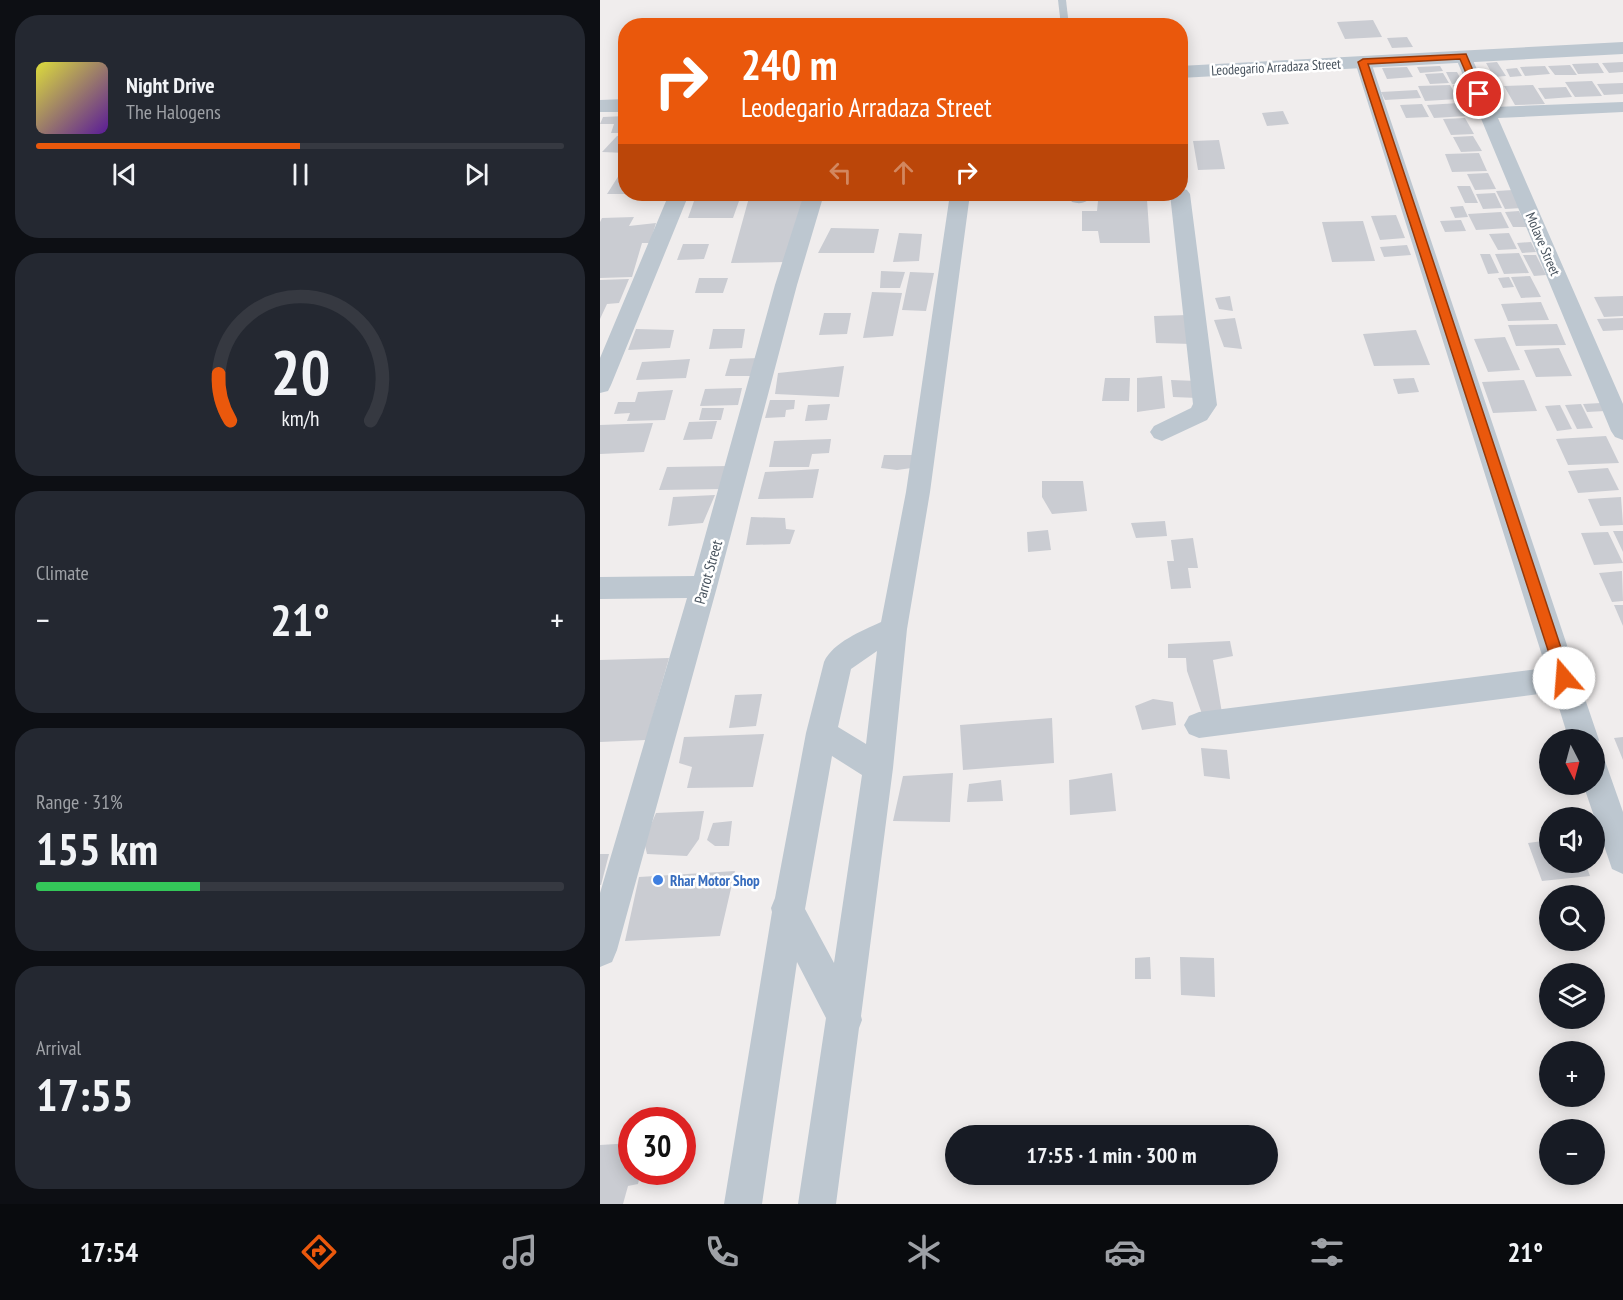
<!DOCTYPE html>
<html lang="en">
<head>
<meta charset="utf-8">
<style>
	body { margin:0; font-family:"PT Sans Narrow",sans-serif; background:#242831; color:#f1f3f6; height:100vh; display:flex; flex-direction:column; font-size:22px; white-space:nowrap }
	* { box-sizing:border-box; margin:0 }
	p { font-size:20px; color:#9ea1a6 }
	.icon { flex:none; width:33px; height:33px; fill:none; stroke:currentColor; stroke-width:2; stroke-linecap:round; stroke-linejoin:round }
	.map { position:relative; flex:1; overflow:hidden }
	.panel { display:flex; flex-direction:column; gap:15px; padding:15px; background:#0d0f14; width:600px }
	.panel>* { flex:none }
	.top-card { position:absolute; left:18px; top:18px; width:570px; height:183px; border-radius:24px; box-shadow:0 3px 15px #0003; background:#ea580c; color:#fff; overflow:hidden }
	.needle { width:39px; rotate:174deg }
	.buttons { position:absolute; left:939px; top:729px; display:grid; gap:12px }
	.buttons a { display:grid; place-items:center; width:66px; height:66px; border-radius:50%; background:#171b24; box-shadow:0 3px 15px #0003; font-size:30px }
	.speed { position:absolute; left:18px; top:1107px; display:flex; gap:12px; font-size:30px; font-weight:700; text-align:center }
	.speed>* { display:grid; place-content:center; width:78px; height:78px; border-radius:50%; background:#171b24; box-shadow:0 3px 15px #0003; line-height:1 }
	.speed .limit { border:9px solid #d22; background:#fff; color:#111 }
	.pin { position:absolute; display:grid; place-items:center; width:51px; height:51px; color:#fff; margin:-26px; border:3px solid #fff; border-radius:50%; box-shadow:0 2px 6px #0007 }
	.me { position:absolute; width:66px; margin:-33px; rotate:342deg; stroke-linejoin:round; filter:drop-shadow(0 0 4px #0008) }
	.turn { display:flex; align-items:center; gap:21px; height:126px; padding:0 24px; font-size:27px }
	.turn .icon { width:78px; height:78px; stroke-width:2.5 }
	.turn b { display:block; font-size:42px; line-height:51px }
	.lanes { display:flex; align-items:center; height:57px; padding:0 24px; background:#0003; justify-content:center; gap:30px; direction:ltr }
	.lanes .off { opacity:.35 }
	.big { font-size:45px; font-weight:700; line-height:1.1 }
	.panel .card { flex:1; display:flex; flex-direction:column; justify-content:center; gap:9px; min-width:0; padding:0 21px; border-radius:24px; background:#242831 }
	.panel .dial { align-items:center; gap:0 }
	.dial svg { height:156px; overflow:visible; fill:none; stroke:#363941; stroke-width:7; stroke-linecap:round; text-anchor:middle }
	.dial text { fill:#f1f3f6; stroke:none }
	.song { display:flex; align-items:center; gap:18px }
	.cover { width:72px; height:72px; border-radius:9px; background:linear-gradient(135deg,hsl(60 70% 55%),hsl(270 70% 35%)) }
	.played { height:6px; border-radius:3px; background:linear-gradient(90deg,#ea580c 50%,#363941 50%) }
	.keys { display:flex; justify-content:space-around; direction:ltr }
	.heat { display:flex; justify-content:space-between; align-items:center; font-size:33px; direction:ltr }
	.charge { height:9px; border-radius:4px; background:linear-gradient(90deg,#34c759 31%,#363941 0) }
	.trip { position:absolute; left:345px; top:1125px; width:333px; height:60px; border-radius:30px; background:#171b24; box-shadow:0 3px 15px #0003; font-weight:700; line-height:60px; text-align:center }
	.dock { display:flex; height:96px; justify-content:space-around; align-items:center; background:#090b0e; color:#9ea1a6 }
	.dock .icon { width:42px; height:42px }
	.dock .current { color:#ea580c }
	.dock b { font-size:27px; color:#f1f3f6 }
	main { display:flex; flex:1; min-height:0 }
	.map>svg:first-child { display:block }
	.building { fill:#caccd2 }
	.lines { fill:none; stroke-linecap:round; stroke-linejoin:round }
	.service { fill:#bdc7d0; fill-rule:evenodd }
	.minor { fill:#bdc7d0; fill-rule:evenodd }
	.tertiary { fill:#bdc7d0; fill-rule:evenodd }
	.route { fill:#ea580c; stroke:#983908; stroke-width:1.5 }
	.shop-dot { fill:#3f7fe0; stroke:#fff; stroke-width:2 }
	.labels { text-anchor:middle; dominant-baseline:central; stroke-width:5; stroke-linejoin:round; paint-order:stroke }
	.far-street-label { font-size:14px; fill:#45505b; stroke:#fff }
	.street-label { font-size:15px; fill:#45505b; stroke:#fff }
	.shop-label { font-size:15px; font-weight:bold; fill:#366cbe; stroke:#fff; text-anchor:start }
</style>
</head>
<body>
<main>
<section class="panel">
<div class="card">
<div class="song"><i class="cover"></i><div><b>Night Drive</b><p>The Halogens</p></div></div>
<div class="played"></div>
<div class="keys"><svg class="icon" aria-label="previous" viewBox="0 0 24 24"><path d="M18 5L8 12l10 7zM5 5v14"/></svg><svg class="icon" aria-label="pause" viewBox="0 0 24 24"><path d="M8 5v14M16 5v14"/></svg><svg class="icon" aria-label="next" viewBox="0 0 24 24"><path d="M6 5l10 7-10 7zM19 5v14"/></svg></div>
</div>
<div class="card dial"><svg viewBox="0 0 100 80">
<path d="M14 69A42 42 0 1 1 86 69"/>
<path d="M14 69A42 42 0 0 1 8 45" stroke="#ea580c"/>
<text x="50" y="56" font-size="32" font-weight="700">20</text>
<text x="50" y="72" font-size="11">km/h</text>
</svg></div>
<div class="card"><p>Climate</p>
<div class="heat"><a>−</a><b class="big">21°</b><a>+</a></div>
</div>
<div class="card"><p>Range · 31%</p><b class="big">155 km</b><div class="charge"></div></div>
<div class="card"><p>Arrival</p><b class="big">17:55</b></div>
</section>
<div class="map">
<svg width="1023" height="1204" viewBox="0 0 1023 1204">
	<rect width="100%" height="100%" fill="#f0eded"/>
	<!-- building -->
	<path class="building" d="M773,20l9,17 -37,2 -8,-17z
		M807,37l6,10 -21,1 -5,-10z
		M897,62l9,14 -12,1 -8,-14z
		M1023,62v10l-14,1 -7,-10z
		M998,63l6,10 -26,1 -6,-10z
		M970,65l7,10h-22l-7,-9z
		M840,66l3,5 -23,2 -3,-6z
		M945,66l5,8 -25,2 -5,-9z
		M807,67l6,10 -26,2 -5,-11z
		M917,68l5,8 -12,1 -4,-8z
		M846,72h11l6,11 -11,1z
		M843,73l6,10 -19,1 -5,-10z
		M992,81l10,15 -27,1 -10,-15z
		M1023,83v11l-19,1 -7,-11z
		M850,85l8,14 -33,2 -7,-15z
		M853,85h11l7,14h-11z
		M933,85l12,19 -30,1 -11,-19z
		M966,87l6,10 -27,2 -7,-11z
		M817,90l4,8 -36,2 -4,-8z
		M859,103l7,13 -32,2 -7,-13z
		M822,104l7,13 -23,1 -6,-13z
		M683,111l6,13 -22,2 -5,-13z
		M26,116v17h-15l3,-9h-14l3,-7z
		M865,118l9,16 -23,1 -8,-16z
		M26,135v18l-24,-1 15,-16z
		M873,136l9,15 -21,1 -8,-15z
		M619,140l6,29 -27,1 -5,-29z
		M879,153l8,18 -35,1 -7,-18z
		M26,164v30h-19l14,-22z
		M888,173l8,16 -21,1 -8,-16z
		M857,186h13l8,17h-13z
		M913,190l9,18 -17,1 -9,-18z
		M895,193l7,15 -19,1 -7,-15z
		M150,194h56l-20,68 -55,1z
		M547,200l3,43h-50l-2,-12h-16v-20h15l1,-10z
		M94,201h45l-6,17h-45z
		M863,206l5,11 -13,1 -5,-11z
		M919,211l8,16h-14l-8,-15z
		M901,212l8,16 -33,2 -8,-16z
		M796,215l9,23 -25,2 -9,-24z
		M34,217l-5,9 27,-3 -6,20h-8l-10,34 -32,1v-56l2,-4z
		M861,220l5,11 -21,1 -5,-11z
		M763,221l12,40 -43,1 -10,-40z
		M231,228l48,1 -5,24h-56z
		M299,233l23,1 -3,27 -26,1z
		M909,233l8,16 -19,1 -9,-16z
		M931,242l5,10 -14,1 -5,-10z
		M83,244h26l-5,15 -27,1z
		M807,245l4,10 -27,2 -4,-10z
		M919,253l10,20 -25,1 -9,-20z
		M880,254h10l9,19 -11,1z
		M923,255h13l10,20 -12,1z
		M281,271l24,1 -5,16h-20z
		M310,272l24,1 -8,38 -24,-1z
		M930,276l11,21 -20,1 -10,-21z
		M909,277l5,10 -11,1 -5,-10z
		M99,278h29l-5,15h-28z
		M29,279l-10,24 -12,1 -7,15v-39z
		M272,292l30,1 -9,43 -30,2z
		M630,296l3,15 -14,-2 -4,-11z
		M1023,296v20l-19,1 -10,-20z
		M941,302l8,18 -41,1 -7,-17z
		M224,313h27l-4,21 -28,1z
		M588,315l4,29 -36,-1 -2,-27z
		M635,318l7,31 -18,-2 -10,-27z
		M1023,318v12l-20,1 -6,-12z
		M957,324l9,21 -50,1 -8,-21z
		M36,329l38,1 -4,18 -42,2z
		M113,329h32l-3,19 -33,1z
		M816,330l14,35 -56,1 -11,-32z
		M905,337l15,33 -32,2 -14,-33z
		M959,348l13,28 -36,1 -12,-27z
		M160,358l-5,18h-30l5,-17z
		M90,359l-4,19 -50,2 6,-18z
		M244,366l-5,31 -64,-3 3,-21z
		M562,376l3,32 -28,4v-34z
		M505,378h25l-1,23h-27z
		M814,378l5,14 -21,2 -5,-15z
		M571,380l26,1 1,17 -25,-1z
		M924,380l13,31 -44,2 -11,-31z
		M142,388l-4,17 -38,1 5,-17z
		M73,390l-8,30 -38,1 3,-8 -16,1 4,-12h17l3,-10z
		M170,400h25l-1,9 -8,1 -1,7 -20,1z
		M1001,403l4,8 -18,1 -4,-8z
		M230,404l-3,16 -22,1 3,-16z
		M981,404l12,24 -16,1 -12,-24z
		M960,405l12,24 -15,2 -12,-25z
		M102,408h22l-3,12h-22z
		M117,421l-5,18 -29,1 6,-18z
		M53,423l-9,29 -44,2v-29z
		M1006,436l13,27 -51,2 -12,-26z
		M231,439l-2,14 -17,1 -3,13h-40l5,-26z
		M284,455h35v12l-22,3 -16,-2z
		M129,466l-7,23 -63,1 8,-23z
		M1008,468l11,22 -41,3 -10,-22z
		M219,469l-6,29 -55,1 7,-27z
		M442,481h41l4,30 -35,3 -10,-17z
		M115,495l-12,28 -35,3 5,-29z
		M1021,497l2,28 -23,1 -12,-27z
		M151,517l34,1 1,11 9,1 -5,14 -44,1z
		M565,521l2,15 -31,2 -5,-15z
		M448,530l3,20 -23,2 -1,-20z
		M1013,531h10v21z
		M1008,532l15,31 -29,2 -13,-32z
		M593,538l5,30h-10l3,20 -20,1 -4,-28h7l-3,-21z
		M1022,571l1,30 -11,1 -13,-29z
		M1014,605h9v21z
		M630,641l3,15 -20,4 9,53 -20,1 -15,-43 -1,-13h-18v-14z
		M69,658l-23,82 -46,2v-82z
		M162,694l-6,32 -27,2 6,-33z
		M553,699l20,3 3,23 -34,5 -7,-24z
		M452,718l2,45 -91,7 -3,-45z
		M164,734l-11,53 -66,1 5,-21 -13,-4 5,-26z
		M1023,737v23l-9,-22z
		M601,748l26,2 3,29 -26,-3z
		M353,773l-3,49 -57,-1 10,-45z
		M512,773l4,38 -46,4 -1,-35z
		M401,780l2,21 -36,1 2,-18z
		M104,811l-5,28 -12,17 -40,-2 -3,-13 12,-28z
		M132,821l-3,25h-14l-8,-6 6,-17z
		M950,840v22h35l5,14 -48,5 -14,-38z
		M0,854h9l-8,31h-1z
		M135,871l-15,65 -95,5 14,-64z
		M550,957l1,22h-16v-21z
		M580,957l34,1 1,39 -34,-2z
		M32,1143v29h9l-3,12 -10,2 -5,18h-23v-59z"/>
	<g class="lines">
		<!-- service -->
		<path class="service" d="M458,0h8l3,26h-8z"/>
		<!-- minor -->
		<path class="minor" d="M863,51l8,5 23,51 129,-5v10l-125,6 125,286v36l-8,-3 -4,-6 -156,-375z
			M763,57l8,5 207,616 21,62 -5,10v-10h-25l-15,-48 -355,46 -10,-4 -5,-9 5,-9 10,-4 347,-44 -191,-606z
			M580,188l7,2 3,4 27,211 -10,15 -45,21 -8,-3 -4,-6 4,-6 37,-18 2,-4 -23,-210h10z
			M69,194h20l-78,191 -3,6 -8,2v-35z
			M204,194h20l-27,91 -80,302 -100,363 -5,12 -12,5v-74l87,-295 -87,1v-22l94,-1 81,-291z
			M350,194h20l-40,298 -23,137 -14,139 -32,248 1,4 -3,8 -23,176h-38l28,-186 -29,-56 -35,242h-38l48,-292 -1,-4 4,-10 31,-165 18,-71c9,-20 38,-31 57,-40l25,-130zM277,651l-11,93 -28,-17 13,-58zM232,756l30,19 -28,188 -29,-54z
			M473,194h21c-6,8 -12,11 -22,8l-3,-4z
			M994,757l11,4 18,51v62l-11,-5 -29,-85h11z"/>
		<!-- tertiary -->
		<path class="tertiary" d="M1023,42v12l-443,24v-12z
			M26,99v13h-26v-12z"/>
	</g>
	<!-- route -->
	<path class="route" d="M866,54l17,40 -1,2 -7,-2 -15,-35 -92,5 203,614 -2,5 -5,2 -5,-2 -2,-5 -199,-616 5,-3z"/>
	<!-- markers -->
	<circle class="shop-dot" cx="58" cy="880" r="6"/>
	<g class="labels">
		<!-- far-street labels -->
		<g class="far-street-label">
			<text transform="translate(676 67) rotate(-3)">Leodegario Arradaza Street</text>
			<text transform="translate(943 244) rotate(67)">Molave Street</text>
		</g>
		<!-- street labels -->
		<g class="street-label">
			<text transform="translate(108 572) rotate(-74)">Parrot Street</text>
		</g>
		<!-- shop labels -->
		<g class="shop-label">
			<text x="70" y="880">Rhar Motor Shop</text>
		</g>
	</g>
</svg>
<div class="buttons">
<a><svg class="needle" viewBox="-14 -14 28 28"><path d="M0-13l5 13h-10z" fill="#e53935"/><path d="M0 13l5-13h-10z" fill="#9ea1a6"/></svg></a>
<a><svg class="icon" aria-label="sound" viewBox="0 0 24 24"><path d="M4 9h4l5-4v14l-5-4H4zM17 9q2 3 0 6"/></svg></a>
<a><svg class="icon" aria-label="search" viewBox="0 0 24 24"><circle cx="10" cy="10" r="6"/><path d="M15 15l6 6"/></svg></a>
<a><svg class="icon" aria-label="layers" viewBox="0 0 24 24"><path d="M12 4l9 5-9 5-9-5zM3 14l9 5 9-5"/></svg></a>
<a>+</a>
<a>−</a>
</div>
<div class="speed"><div class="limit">30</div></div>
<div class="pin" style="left:879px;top:94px;background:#d93025"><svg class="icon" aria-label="arrive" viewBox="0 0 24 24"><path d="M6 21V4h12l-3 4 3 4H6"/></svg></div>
<svg class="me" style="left:964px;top:678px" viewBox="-20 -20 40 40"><circle r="19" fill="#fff"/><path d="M0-13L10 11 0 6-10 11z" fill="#ea580c"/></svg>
<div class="trip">17:55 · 1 min · 300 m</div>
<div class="top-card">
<div class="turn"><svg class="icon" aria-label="right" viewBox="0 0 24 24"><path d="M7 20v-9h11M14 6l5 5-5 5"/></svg><div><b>240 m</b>Leodegario Arradaza Street</div></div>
<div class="lanes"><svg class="icon off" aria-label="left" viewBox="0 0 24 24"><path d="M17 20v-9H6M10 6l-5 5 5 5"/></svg><svg class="icon off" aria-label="ahead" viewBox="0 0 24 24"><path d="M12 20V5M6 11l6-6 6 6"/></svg><svg class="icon" aria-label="right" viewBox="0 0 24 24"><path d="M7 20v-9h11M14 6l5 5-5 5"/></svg></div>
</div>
</div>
</main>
<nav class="dock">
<b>17:54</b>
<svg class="icon current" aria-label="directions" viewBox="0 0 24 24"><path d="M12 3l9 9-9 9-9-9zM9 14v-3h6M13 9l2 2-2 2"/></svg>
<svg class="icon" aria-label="music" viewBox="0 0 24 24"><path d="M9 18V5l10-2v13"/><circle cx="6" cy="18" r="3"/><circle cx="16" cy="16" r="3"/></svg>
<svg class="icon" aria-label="phone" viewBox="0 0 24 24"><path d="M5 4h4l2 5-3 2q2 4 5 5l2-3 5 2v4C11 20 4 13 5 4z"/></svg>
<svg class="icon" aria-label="climate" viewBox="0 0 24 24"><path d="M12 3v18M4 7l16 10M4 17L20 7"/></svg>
<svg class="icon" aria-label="car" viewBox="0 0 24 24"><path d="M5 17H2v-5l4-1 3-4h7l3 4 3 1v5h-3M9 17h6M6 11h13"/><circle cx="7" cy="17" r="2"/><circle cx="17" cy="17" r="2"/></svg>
<svg class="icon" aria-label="filters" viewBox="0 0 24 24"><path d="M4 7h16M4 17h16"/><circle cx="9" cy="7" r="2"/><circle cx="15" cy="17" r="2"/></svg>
<b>21°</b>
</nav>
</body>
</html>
